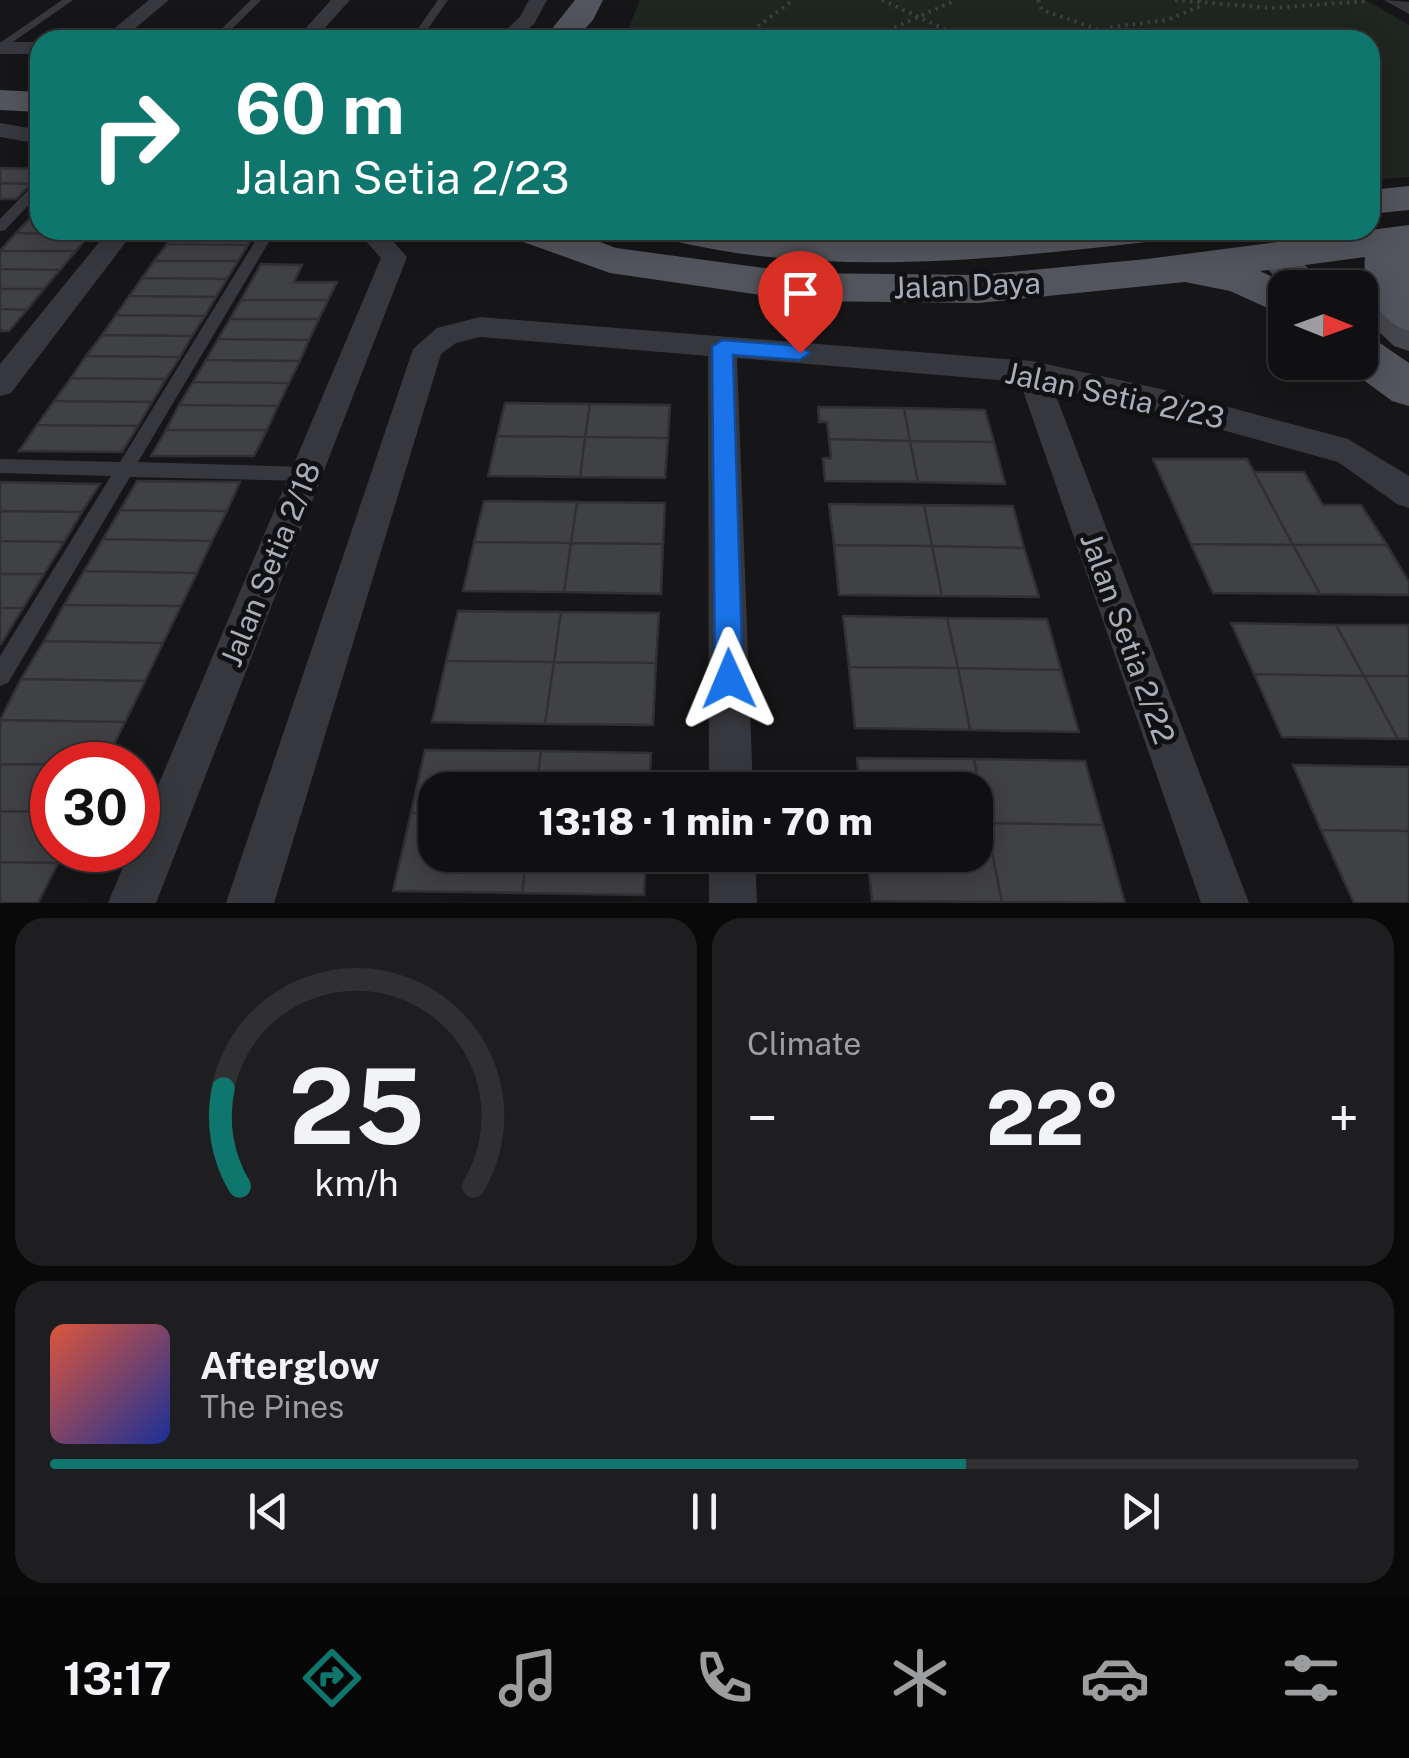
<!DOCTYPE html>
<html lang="en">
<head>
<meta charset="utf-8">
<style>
	body { margin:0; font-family:"Public Sans",sans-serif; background:#1e1e20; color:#f1f3f6; height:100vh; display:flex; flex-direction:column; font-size:38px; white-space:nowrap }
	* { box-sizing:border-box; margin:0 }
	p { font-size:32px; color:#9c9d9f }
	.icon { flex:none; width:55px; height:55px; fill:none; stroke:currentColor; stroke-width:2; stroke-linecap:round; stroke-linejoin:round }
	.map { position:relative; height:903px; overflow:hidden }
	.drawer { display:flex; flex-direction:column; gap:15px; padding:15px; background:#09090a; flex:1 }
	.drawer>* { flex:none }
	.top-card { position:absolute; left:30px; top:30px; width:1350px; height:210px; border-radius:30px; box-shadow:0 5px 25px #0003,0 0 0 2px #303032; background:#0f766e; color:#fff; overflow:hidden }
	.needle { width:65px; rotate:91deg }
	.buttons { position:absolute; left:1268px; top:270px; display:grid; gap:20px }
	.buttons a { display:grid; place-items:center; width:110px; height:110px; border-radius:20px; background:#101012; box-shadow:0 5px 25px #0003,0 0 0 2px #303032; font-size:50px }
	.speed { position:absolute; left:30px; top:742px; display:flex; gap:20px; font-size:50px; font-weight:700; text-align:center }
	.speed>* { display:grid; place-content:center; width:130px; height:130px; border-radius:50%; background:#101012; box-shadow:0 5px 25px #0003,0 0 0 2px #303032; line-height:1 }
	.speed .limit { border:15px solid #d22; background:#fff; color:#111 }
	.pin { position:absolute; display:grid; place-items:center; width:85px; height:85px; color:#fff; margin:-102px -42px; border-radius:50% 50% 50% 0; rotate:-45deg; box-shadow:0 0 10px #0007 }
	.pin .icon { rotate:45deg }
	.me { position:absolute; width:110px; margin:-55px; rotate:359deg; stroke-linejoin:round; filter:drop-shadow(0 0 8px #0008) }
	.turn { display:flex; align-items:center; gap:35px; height:210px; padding:0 40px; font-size:45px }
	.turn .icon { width:130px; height:130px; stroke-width:2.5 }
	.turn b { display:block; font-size:70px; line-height:85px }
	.big { font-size:75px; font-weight:800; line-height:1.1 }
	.drawer .tile { flex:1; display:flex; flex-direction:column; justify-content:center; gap:15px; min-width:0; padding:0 35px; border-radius:30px; background:#1e1e20 }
	.drawer .dial { align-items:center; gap:0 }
	.dial svg { height:260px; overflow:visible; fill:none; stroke:#303032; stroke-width:7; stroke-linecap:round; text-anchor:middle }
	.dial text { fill:#f1f3f6; stroke:none }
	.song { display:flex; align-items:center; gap:30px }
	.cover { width:120px; height:120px; border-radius:15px; background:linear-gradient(135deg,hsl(10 70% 55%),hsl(230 70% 35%)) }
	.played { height:10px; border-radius:5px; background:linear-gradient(90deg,#0f766e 70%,#303032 70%) }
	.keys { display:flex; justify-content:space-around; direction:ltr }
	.heat { display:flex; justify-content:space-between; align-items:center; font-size:55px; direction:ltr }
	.drawer .tiles { flex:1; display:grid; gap:15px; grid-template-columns:1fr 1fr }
	.tile:last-child { grid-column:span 2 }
	.trip { position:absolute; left:418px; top:772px; width:575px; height:100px; border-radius:30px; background:#101012; box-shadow:0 5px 25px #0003,0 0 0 2px #303032; font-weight:800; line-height:100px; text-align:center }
	.tabs { display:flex; height:160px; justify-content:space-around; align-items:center; background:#060607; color:#9c9d9f }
	.tabs .icon { width:70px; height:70px }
	.tabs .on { color:#0f766e }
	.tabs b { font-size:45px; color:#f1f3f6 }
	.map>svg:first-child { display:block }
	.green { fill:#1e261f }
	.building { fill:#404145; stroke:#303034; stroke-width:2.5 }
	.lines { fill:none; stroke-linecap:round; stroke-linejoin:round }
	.path { stroke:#3d3f44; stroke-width:4; stroke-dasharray:2.5 5; stroke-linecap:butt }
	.lane { fill:#37383d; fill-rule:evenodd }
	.street { fill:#37383d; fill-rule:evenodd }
	.secondary { fill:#45474d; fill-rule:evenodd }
	.primary { fill:#53555c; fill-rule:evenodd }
	.route { fill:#1a73e8; stroke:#114b97; stroke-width:2.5 }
	.labels { text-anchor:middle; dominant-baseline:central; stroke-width:10; stroke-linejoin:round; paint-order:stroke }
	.street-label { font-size:30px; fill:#a8adb8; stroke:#111113 }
</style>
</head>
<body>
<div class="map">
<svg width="1409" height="903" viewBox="0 0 1409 903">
	<rect width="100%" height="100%" fill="#161618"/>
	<!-- green -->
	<path class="green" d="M640,0h726l43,25v152l-39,3v-140h-746z"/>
	<!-- building -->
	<path class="building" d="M0,168l40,1v5l-9,10 -31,-1z
		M0,183l31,1 -15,15h-16z
		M32,216h8v14h54l-4,4 -74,-1z
		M176,230h81l-9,15 -81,-1z
		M16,233l74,1 -14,17h-76z
		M167,244l81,1 -10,16h-84z
		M0,251h76l-16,19 -60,-1z
		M154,261h84l-11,18 -85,-1z
		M261,264l41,1 -8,17h43l-9,18h-87z
		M0,269l60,1 -16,19h-44z
		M142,278l85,1 -11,18 -87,-1z
		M0,289h44l-17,21 -27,-1z
		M129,296l87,1 -11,19 -89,-1z
		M241,300h87l-9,19h-89z
		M0,309l27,1 -18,21h-9z
		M116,315l89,1 -13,20 -90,-1z
		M230,319h89l-10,21 -91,-1z
		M102,335l90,1 -12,21 -94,-1z
		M218,339l91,1 -9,21 -94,-1z
		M86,356l94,1 -14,22 -95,-1z
		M206,360l94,1 -11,22 -96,-1z
		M71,378l95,1 -14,23 -98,-1z
		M193,382l96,1 -11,23 -99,-1z
		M54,401l98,1 -14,24 -101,-1z
		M505,403l85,1 -5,33 -88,-1z
		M590,404l80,1 -2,33 -83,-1z
		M179,405l99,1 -11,24h-101z
		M818,407l86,1 6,33 -81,-2 -2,-17h-8z
		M904,408l81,2 9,32 -84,-1z
		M37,425l101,1 -16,26 -103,-1z
		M166,430h101l-13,26h-103z
		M497,436l88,1 -5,40 -92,-1z
		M585,437l83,1 -3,40 -85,-1z
		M829,439l81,2 8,41 -93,-1 -2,-23h8z
		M910,441l84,1 11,42 -87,-2z
		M1153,459h94l46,86 -102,-1z
		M1254,472h50l19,33h38l26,40h-94z
		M137,481l103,1 -13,29 -107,-1z
		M0,482l100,2 -18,28 -82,-1z
		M484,501l93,1 -6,41 -97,-1z
		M577,502l88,1 -2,41 -92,-1z
		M829,504l95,1 8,41 -98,-1z
		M924,505l89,1 11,42 -92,-2z
		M120,510l107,1 -15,30 -109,-2z
		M0,511l82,1 -18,30 -64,-1z
		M103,539l109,2 -15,32 -113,-2z
		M0,541l64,1 -20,32h-44z
		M474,542l97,1 -7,49 -101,-1z
		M571,543l92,1 -2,50 -97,-2z
		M1191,544l102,1 27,49 -107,-1z
		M834,545l98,1 10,50 -103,-1z
		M1293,545h94l22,37v13l-89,-1z
		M932,546l92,2 15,49 -97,-1z
		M84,571l113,2 -16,33 -117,-1z
		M0,574h44l-21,34h-23z
		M64,605l117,1 -18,37 -119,-2z
		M0,608h23l-22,36h-1z
		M458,611l103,1 -7,50 -108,-1z
		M561,612l98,1 -3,50 -102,-1z
		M843,616l104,2 11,50 -109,-1z
		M947,618l100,1 14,51 -103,-2z
		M1231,623l105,2 28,51 -110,-2z
		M1336,625h73v51h-45z
		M44,641l119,2 -18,38 -124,-2z
		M446,661l108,1 -9,62 -113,-2z
		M554,662l102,1 -3,62 -108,-1z
		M849,667l109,1 12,62 -115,-2z
		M958,668l103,2 18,62 -109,-2z
		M1254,674l110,2 34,63 -116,-2z
		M1364,676h45v63h-11z
		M21,679l124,2 -20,41 -125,-2z
		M0,720l125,2 -21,43 -104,-1z
		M425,750l116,1 -5,39h-101v23h-24z
		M541,751l110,2 -2,37h-113z
		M857,758l117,1 12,64h-11v-33h-115z
		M974,759l111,2 18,64 -117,-2z
		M0,764l104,1h-52v47l-52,-1z
		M1293,765l116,2v64l-88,-1z
		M0,811l52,1v38h12l-6,13 -58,-1z
		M411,813h24v42h92l-5,38 -129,-2z
		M975,823h11l16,79 -130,-1 -5,-46h108z
		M986,823l117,2 22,78 -123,-1z
		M1321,830l88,1v72h-55z
		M527,855h119l-2,40 -122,-2z
		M0,862l58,1 -20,40h-38z"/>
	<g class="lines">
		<!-- path -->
		<path class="path" d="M882,0l86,40
			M1038,0l4,10 63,22
			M1175,0l96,8 97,-7
			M740,40l53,-40
			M867,40l89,-40
			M1106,40l-1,-8 7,-5 55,-7 34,-14 -2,-6"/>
		<!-- lane -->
		<path class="lane" d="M62,0h11l-73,51v-8z
			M251,0h10l-40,40h-11z
			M438,0h10l-28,40h-10z
			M40,182v11l-35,37 -5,1v-12l35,-36z
			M262,230h14l-138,232 169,5 6,2 3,5 -3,5 -6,2 -177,-4 -122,206 -8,3v-30l111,-180 -111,-3v-14l120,3z"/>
		<!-- street -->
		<path class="street" d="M149,0h20l-48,40h-21z
			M331,0h19l-36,40h-19z
			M529,0h18l-13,24 -19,16h-20l25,-23z
			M1384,0l25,2v12z
			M0,42h40v12h-40z
			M0,123l40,7v14l-40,-7z
			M109,230h26l-124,163 -11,3v-32z
			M356,230h27l24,27 -251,646h-48l22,-53h8v-17l243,-575z
			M480,317l552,44 129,28 187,50 61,37v32l-12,-4 -59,-42 -177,-49 -108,-25 196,515h-48l-181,-521 -283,-24 16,432h-44l-1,-434 -228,-19 -24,6 -15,11 -167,549h-48l187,-554 24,-21z
			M709,855h46l2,48h-48z"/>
		<!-- secondary -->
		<path class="secondary" d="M1274,243l13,4 41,41h-43l-30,-33 6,-8z
			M1360,278l14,4 35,31v38l-15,-5 -34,-32v-26h-18l4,-6z"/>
		<!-- primary -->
		<path class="primary" d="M575,0h28l-10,20 -18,20h-32z
			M0,90l40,2v20l-40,-2z
			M1409,186v24l-39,4v-24z
			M1409,225v106c-29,-8 -48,-45 -44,-74l-105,14 35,17h-10v28l-55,-25 -45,-9 -206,21 -177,-2 -192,-28 -95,-34 -6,-9h59l48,18 186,25 177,2 168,-16z
			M660,230l252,4 254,-4 -6,9 -14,3c-156,18 -326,36 -480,-3z
			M1360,336l17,5 32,22v43l-17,-5 -49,-36 17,-3z"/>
	</g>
	<!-- route -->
	<path class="route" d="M722,340l78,6 10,7 -10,7 -67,-5 10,324 -4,10 -10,4 -10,-4 -4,-10 -3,-332z"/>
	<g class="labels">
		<!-- street labels -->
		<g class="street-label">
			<text transform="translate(967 285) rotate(-2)">Jalan Daya</text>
			<text transform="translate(1115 395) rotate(12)">Jalan Setia 2/23</text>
			<text transform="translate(270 564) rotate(-68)">Jalan Setia 2/18</text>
			<text transform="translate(1128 638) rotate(70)">Jalan Setia 2/22</text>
		</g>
	</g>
</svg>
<div class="buttons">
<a><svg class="needle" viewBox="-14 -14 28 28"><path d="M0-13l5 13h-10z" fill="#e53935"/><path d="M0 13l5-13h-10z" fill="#9c9d9f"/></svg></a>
</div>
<div class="speed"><div class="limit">30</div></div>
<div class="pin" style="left:800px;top:353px;background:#d93025"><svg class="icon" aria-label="arrive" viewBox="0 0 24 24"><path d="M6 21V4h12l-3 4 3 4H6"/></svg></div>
<svg class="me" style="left:729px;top:679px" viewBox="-20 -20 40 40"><path d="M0-17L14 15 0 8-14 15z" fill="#1a73e8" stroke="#fff" stroke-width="4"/></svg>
<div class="trip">13:18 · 1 min · 70 m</div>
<div class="top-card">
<div class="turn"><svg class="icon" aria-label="right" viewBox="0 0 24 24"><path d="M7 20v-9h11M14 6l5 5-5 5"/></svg><div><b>60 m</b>Jalan Setia 2/23</div></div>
</div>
</div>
<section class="drawer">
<div class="tiles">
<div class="tile dial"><svg viewBox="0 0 100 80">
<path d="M14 69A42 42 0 1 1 86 69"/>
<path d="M14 69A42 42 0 0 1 9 39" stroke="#0f766e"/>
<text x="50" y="56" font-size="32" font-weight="700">25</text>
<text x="50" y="72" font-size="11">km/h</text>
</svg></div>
<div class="tile"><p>Climate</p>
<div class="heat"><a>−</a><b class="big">22°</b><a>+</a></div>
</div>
<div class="tile">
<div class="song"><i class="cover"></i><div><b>Afterglow</b><p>The Pines</p></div></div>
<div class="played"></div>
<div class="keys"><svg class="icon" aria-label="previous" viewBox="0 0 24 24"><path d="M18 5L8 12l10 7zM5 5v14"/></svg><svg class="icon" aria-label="pause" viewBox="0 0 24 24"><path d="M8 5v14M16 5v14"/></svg><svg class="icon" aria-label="next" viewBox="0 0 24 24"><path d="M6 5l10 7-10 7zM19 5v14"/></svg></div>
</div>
</div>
</section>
<nav class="tabs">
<b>13:17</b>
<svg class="icon on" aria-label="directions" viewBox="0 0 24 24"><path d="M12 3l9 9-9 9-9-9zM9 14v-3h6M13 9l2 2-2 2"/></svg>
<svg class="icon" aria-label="music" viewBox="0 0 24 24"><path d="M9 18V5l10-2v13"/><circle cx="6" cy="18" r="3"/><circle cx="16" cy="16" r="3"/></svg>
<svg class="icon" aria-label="phone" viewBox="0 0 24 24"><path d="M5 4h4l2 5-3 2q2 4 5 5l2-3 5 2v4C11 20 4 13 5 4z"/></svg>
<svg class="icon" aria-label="climate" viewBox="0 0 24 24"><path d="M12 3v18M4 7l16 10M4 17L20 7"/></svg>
<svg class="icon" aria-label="car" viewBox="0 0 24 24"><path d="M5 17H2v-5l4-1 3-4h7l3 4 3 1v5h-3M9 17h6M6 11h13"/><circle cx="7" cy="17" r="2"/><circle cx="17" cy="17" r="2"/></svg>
<svg class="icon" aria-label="filters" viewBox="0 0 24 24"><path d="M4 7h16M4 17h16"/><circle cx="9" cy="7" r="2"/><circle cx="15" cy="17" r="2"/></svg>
</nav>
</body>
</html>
